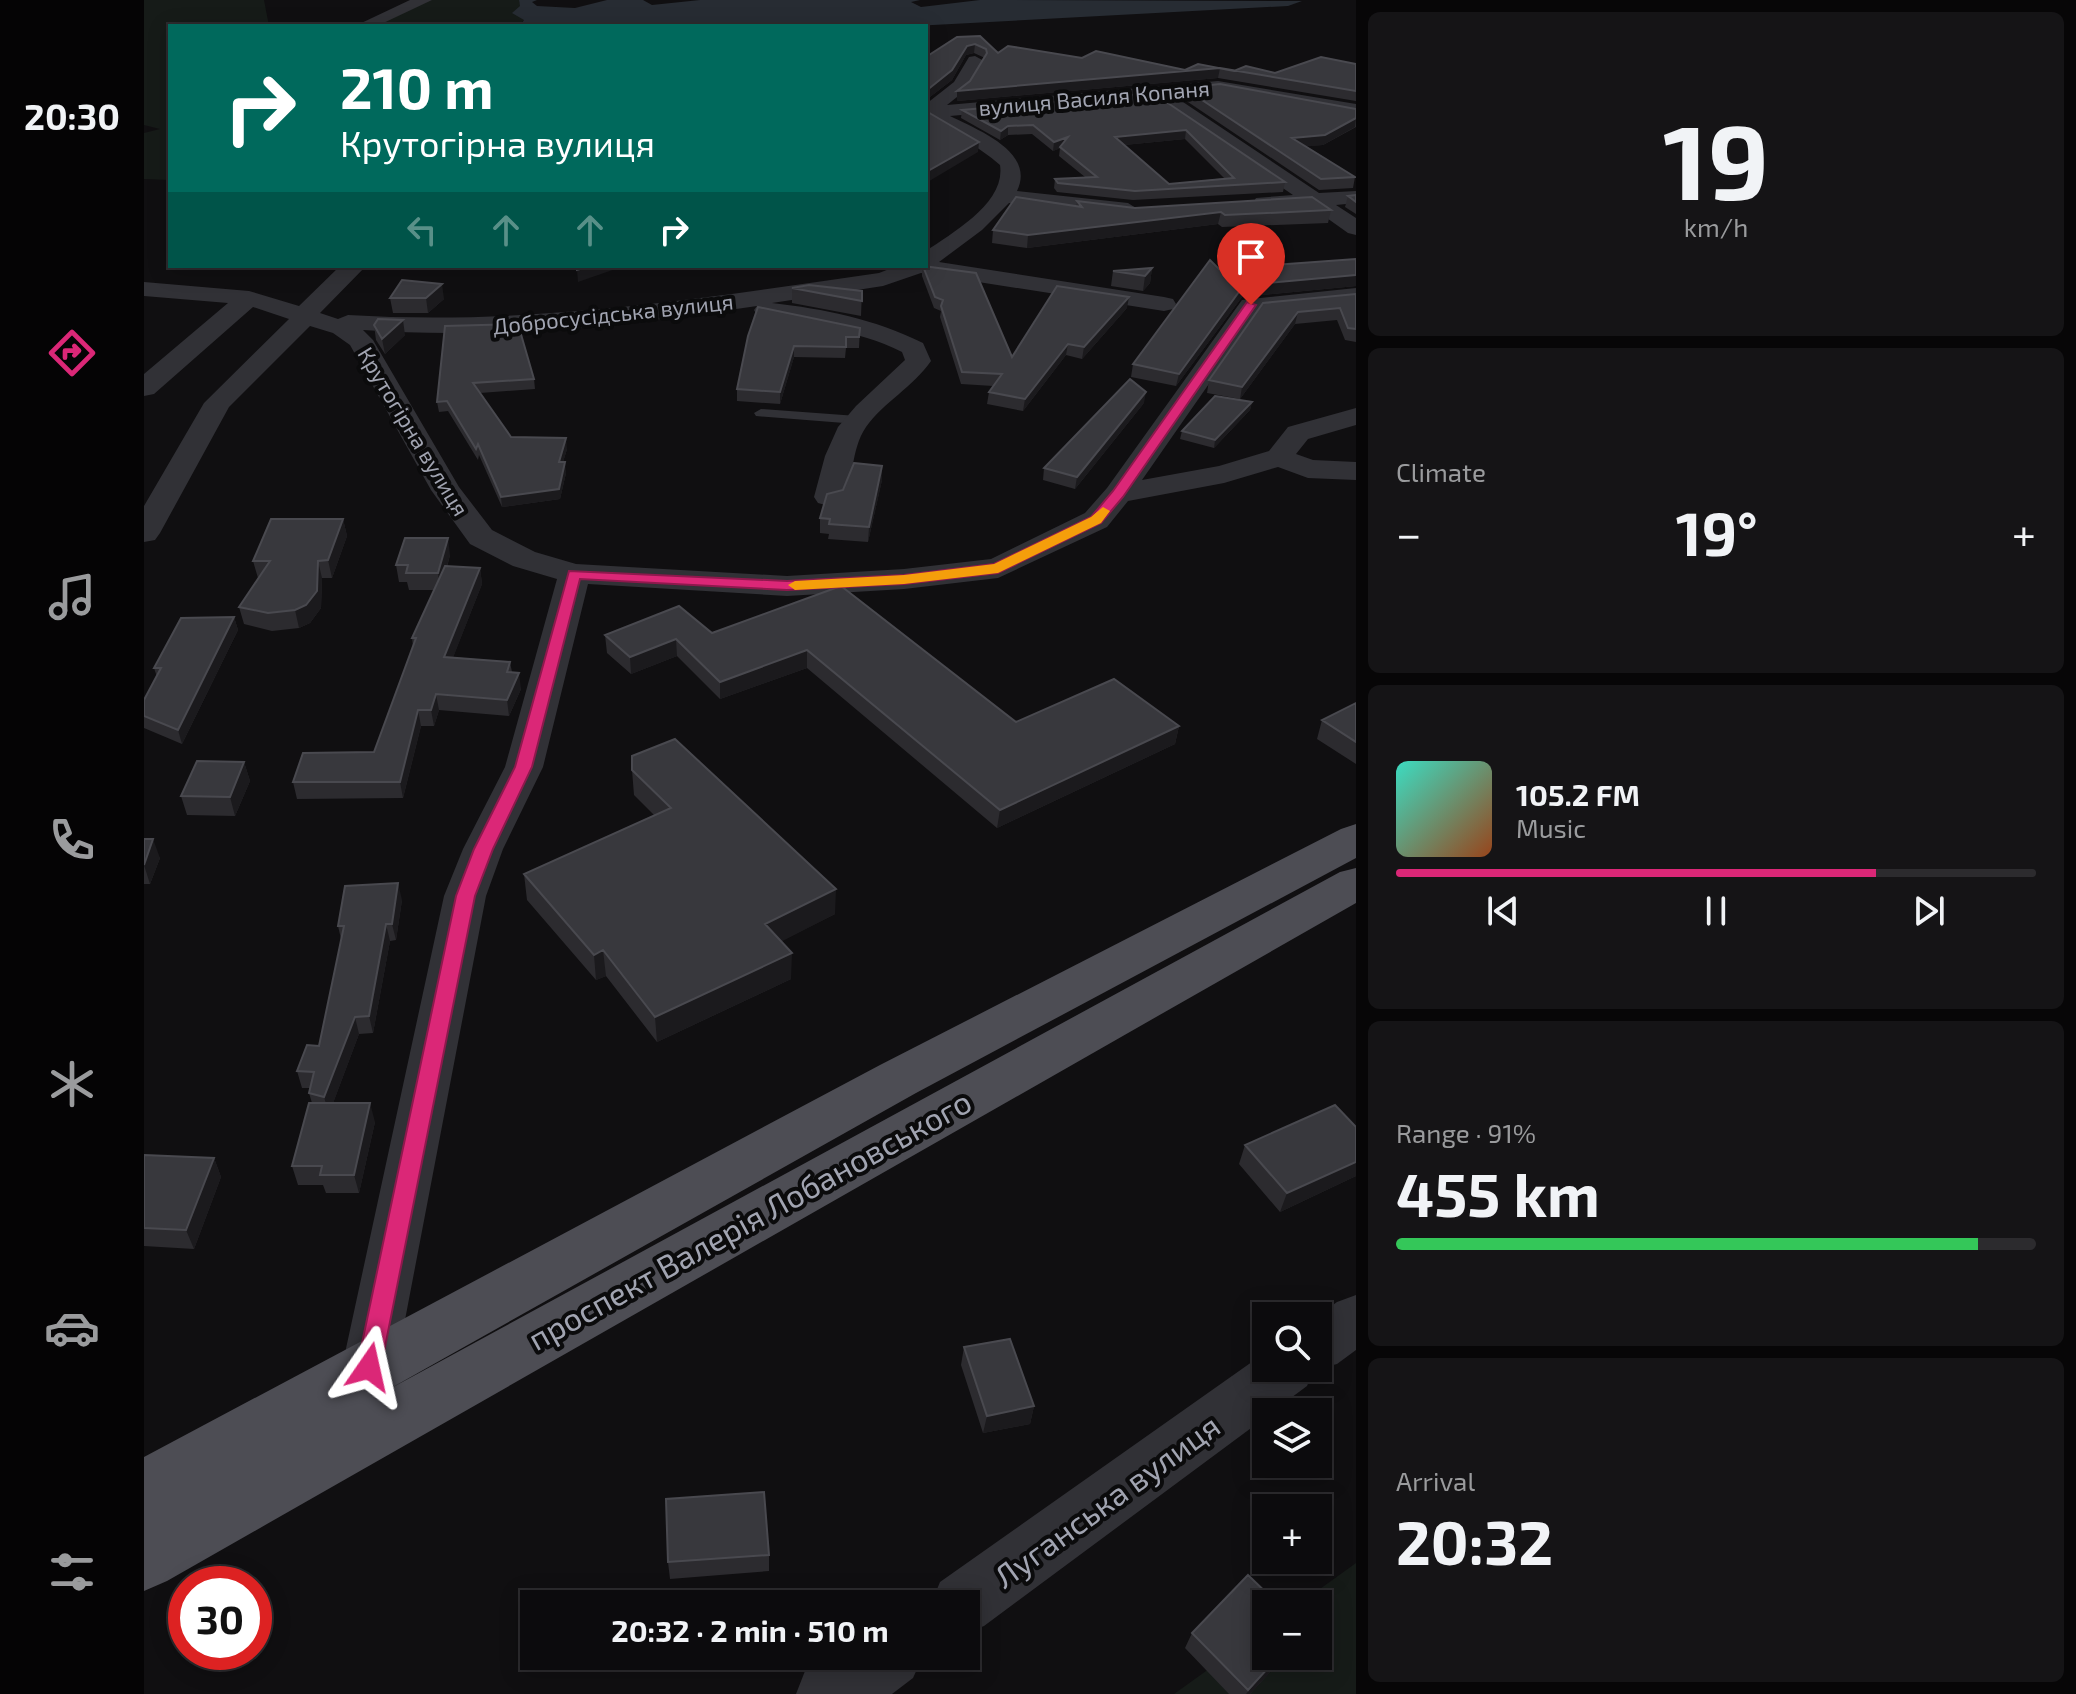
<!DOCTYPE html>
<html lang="en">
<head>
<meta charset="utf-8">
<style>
	body { margin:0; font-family:"Exo 2",sans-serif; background:#151416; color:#f1f3f6; height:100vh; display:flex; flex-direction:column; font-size:30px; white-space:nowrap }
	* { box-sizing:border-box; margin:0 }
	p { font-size:26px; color:#9a9b9d }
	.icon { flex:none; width:44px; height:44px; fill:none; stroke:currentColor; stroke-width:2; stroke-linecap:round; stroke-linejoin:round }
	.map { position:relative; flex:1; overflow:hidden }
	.sheet { display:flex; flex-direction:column; gap:12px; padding:12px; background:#070607; width:720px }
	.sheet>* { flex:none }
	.banner { position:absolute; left:24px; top:24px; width:760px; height:244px; border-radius:0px; box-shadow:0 4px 20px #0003,0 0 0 2px #2c2b2e; background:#00695c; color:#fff; overflow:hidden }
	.fabs { position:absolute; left:1108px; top:1302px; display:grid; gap:16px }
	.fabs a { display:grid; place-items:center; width:80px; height:80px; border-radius:0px; background:#0c0b0d; box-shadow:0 4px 20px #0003,0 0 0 2px #2c2b2e; font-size:40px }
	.speed { position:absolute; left:24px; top:1566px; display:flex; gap:16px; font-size:40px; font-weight:700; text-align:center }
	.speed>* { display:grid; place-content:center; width:104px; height:104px; border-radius:50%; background:#0c0b0d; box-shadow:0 4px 20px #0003,0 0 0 2px #2c2b2e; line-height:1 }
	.speed .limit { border:12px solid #d22; background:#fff; color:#111 }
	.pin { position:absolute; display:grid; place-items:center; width:68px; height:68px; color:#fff; margin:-82px -34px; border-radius:50% 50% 50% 0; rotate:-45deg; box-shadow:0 0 8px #0007 }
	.pin .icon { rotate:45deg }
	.me { position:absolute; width:88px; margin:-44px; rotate:11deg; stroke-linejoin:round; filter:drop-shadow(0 0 6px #0008) }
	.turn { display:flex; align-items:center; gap:28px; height:168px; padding:0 40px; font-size:36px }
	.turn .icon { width:104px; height:104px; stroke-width:2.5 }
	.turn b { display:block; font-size:56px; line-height:68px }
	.lanes { display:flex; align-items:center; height:76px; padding:0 40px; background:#0003; justify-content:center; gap:40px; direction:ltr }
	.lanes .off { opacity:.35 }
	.big { font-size:60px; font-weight:700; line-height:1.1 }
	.sheet .tile { flex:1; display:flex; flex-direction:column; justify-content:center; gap:12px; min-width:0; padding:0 28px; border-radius:12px; background:#151416 }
	.sheet .dial { align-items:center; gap:0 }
	.dial b { font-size:104px; line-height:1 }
	.song { display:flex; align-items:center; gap:24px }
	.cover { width:96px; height:96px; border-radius:12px; background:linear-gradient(135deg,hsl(170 70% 55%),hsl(20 70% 35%)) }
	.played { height:8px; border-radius:4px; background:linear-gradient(90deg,#db2777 75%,#2c2b2e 75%) }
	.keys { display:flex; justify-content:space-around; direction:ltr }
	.heat { display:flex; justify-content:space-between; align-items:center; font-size:44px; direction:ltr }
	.charge { height:12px; border-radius:6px; background:linear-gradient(90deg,#34c759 91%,#2c2b2e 0) }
	.trip { position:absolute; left:376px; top:1590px; width:460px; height:80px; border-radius:0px; background:#0c0b0d; box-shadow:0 4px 20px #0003,0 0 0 2px #2c2b2e; font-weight:700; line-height:80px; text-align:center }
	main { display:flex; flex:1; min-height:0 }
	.tabs { display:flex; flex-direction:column; width:144px; justify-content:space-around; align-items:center; background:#050405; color:#9a9b9d }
	.tabs .icon { width:56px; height:56px }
	.tabs .selected { color:#db2777 }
	.tabs b { font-size:36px; color:#f1f3f6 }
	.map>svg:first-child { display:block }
	.green { fill:#161b18 }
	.water { fill:#272c33 }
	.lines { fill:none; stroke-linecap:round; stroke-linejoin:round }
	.lane { fill:#313136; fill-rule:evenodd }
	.street { fill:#313136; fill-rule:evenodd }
	.primary { fill:#4d4d54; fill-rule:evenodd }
	.wall { fill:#2c2b2f; fill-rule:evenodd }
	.shaded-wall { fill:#1b1a1d }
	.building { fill:#38383d; stroke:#49494f; stroke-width:2; fill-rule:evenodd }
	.route { fill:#db2777; stroke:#8e194d; stroke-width:2 }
	.slow { fill:#f59e0b }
	.labels { text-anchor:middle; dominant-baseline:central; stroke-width:8; stroke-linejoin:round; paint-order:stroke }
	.far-street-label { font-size:22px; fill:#a1a4b1; stroke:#0b0b0c }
	.near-street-label { font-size:32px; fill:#a1a4b1; stroke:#0b0b0c }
</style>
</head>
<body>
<main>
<nav class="tabs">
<b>20:30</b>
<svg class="icon selected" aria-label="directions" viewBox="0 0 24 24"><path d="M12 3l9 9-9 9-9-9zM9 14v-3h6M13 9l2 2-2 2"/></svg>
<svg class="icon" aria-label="music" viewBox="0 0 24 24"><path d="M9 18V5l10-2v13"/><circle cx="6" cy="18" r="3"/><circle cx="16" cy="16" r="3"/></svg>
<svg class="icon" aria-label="phone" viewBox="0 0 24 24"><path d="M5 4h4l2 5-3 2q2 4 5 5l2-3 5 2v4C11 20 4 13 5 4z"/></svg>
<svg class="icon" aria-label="climate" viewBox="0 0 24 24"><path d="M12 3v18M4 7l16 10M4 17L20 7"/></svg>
<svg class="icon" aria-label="car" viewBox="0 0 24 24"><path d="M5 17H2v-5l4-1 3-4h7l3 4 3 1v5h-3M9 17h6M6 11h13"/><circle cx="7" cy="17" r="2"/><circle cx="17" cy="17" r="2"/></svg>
<svg class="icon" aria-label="filters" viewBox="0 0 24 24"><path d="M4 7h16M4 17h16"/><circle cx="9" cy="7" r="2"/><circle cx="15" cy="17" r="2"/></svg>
</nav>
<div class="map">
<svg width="1212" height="1694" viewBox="0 0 1212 1694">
	<rect width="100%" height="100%" fill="#100f11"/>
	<!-- green -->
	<path class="green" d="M0,0h120l5,26h-99v154l-26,-1v-46l16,-4 -16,-4z
		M280,0h95l5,20 -5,6h-156z
		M1212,1563v131h-182l92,-66v28h52v-52h-19z"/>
	<!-- water -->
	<path class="water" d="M375,0h18l-5,2 5,4 38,2 32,-8h36l9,5 48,-5h220l-9,2 10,5 59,-7 322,1 -14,5 -374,20h-394l4,-6 -12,-7 8,-7z"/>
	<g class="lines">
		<!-- lane -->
		<path class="lane" d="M617,409l96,7 7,4 -7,4 -101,-8 -2,-3z"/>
		<!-- street -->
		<path class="street" d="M266,0h22l-55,26h-22z
			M831,56l9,5 -17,28 -20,16 271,-24 138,23v12l-138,-25 -44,5 145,97 37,-2v12l-20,2 20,13v17l-8,-2 -38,-27 -54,2 -3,-5 3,-5 37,-3 -141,-97 -202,18c28,14 86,36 67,75l111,12 11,7 -11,7 -119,-14 -27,27 -43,32 225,35 9,2 3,5 -3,5 -9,2 -243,-38 -38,13 -111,17c52,6 103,16 151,40l8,18c-18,26 -47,41 -65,66 -16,23 -11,55 -26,76l-11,3 -11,-3 -4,-6 11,-41 13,-29 18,-21 49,-46 -3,-8c-49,-25 -93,-24 -145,-37l-3,-5 3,-4c-131,20 -262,33 -394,24l10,10 86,147 33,43 43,22 41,12 211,12 117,-7 87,-10 94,-46 22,-25 135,-188 114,-12v14l-97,10 -117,168 77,-14 50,-15 19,-24 68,-19v17l-48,14 -12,15 17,6 43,2v18l-48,-2 -30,-11 -54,16 -96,18 -21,26 -109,51 -94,11 -117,7 -199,-12 -45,183 -40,82 -17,47 -90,471 -8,18 -19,7 -19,-7 -8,-18 102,-471 19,-47 42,-82 52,-188 -44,-13 -43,-22 -39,-54 -81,-145 -17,-12 -23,-7 -81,81 -69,126 -5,7 -11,2v-36l60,-103 85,-84 -36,-12 -99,87 -10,2v-22l84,-71 -84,-7v-14l105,9 50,15 41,-40h26l-46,47 18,6 10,-4c181,11 352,-16 531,-42l18,-7h29v-15c27,-19 80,-48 74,-86 -22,-19 -47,-33 -74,-45v-16l28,-22 15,-25z
			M1212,1295v55l-19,14 -23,6 -7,16 -35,26h-6v5l-282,209 -18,7v-29h-35l9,-22 326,-230v16h52v-52l19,-14z
			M692,1656h87l-10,22 -21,16h-96l9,-23z"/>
		<!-- primary -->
		<path class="primary" d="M1212,824v34l-440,235 -532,299 956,-520 16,-4v35l-1189,678 -23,10v-134l736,-392 461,-236z"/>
	</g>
	<!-- wall -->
	<path class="wall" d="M813,37l41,16 84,5 103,12 13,-6 36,7 41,2 81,-9v37l-138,-23 -261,23 28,-43 -11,-5 -8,2 -14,25 -26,20v-43z
		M1040,88l172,21v18l-33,18 -17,1 49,31 -2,11 -34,2 -137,-92z
		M1009,93l132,89 -2,10 -150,8 -76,-8 -3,-4 1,-9 30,-2 -26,-21 1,-8 -7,3 -21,-17 -24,1 -8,5 -39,-22 1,-8zM1041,139l39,39 -55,6 -45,-39z
		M1212,195v19l-11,-7 3,-11z
		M933,201l58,7 196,2 -3,13 -106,4 -4,-3 -191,24 -35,-5 1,-13 83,-24z
		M1212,259v27l-114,11 -66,89 -45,-9 2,-13 86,-95z
		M778,266l90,91 115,-49 -45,51 -16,-4 -43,56 -36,-7 2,-12 4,-6 -32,-2 -21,-67 1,-6 -7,-3 -12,-32z
		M1008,268l-2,15 -7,8 -32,-5 2,-15z
		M648,288l70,3 -1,25 -69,-13z
		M1212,294v48l-11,-2 -8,-20 -42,4 -55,75 -33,-6 2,-13 54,-77z
		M246,298l54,1 -16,14h-35z
		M614,307l102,21 -1,20h-13l-1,10 -51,-1 -14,47 -43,-3v-12z
		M230,325l31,10 -20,19 -9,-14z
		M301,326l89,53 1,10 -55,4 31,44 56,12 -4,13 3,11 -6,26 -58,8 -23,-52 -1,5 -30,-49 -9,1 -2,-10z
		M1108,402l-2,8 -36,38 -34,-9 2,-8z
		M1000,403l-69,86 -32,-9 1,-12z
		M738,480l-14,62 -40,-3 1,-5 -9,-1v-15z
		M199,519l4,17 -15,42h-10l-1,30 -11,15 -11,5 -27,3 -28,-7 -5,-17 19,-29 -5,-17z
		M306,555l-3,12 33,1 2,16 -29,73 57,5 2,10 9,17 -12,27 -70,-6 -5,16h-13l-18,72 -106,1 -4,-17 81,-30 39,-105 -1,-9 22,-48h-25l-2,-8h-8l-3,-17z
		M697,586l175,136 163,4 -4,18 -178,84 -190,-160 -87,31 -43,-43 -46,18 -24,-21 -2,-18 107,-2z
		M90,617l4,13 -56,114 -38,-16v-28l13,-23 -3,-9z
		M1212,703v61l-39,-25 5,-19z
		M100,762l6,19 -15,35 -48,-1 -6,-19z
		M488,770l203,144 -54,27 10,38 -134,63 -51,-66 -10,4 -69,-80 -3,-26 130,-59 -20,-20z
		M0,839l16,19 -10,26h-6z
		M258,900l-6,40 -6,1 -17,92 -14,1 -26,69 42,19 -16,71h-33l-3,-8h-25l-6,-19 20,-63 -3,-10 1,-5h-8l-5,-17 22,-25 22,-107 -3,-13z
		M1212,1127v49l-76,36 -41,-48 6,-19z
		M0,1155l70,3 7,19 -27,72 -50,-3z
		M820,1347l70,59 -4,18 -47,9 -22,-68z
		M625,1555v16l-99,8 -2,-17z
		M1048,1633l93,23 -35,38h-21l-44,-46z"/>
	<!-- shaded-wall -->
	<path class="shaded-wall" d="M831,44l-1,9 -8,2 -14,25 -26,20v-9l41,-45z
		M1076,68l-2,10 -261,23v-10z
		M1212,118l-1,9 -32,18 -34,3 3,-10z
		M864,126v9l-8,5 1,-9z
		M1042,130l-1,9 -71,7 1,-9z
		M924,137l-1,9 -14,5 1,-9z
		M835,142l-1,10 -52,31v-11z
		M1077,212l-3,12 -191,24 1,-13z
		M446,266h34l-46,16 -1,-12z
		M1008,268l-2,15 -7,8 2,-15z
		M1212,275v11l-114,11 -66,89 3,-12 65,-89z
		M298,284l2,15 -16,14 -2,-15z
		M985,297l-2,11 -45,51 2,-12z
		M1154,312l-3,12 -55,75 2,-12z
		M259,320l2,15 -20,19 -3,-15z
		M924,344l-2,11 -43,56 2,-12z
		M650,346v11l-14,47v-12z
		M1002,392l-2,11 -69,86 2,-12z
		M1108,402l-2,8 -36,38 1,-8z
		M422,438l1,11 -7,23 -1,-10z
		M421,462l1,11 -6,26 -58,8 -1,-10z
		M738,466v14l-14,62 1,-15z
		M199,519l4,17 -15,42 -4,-18z
		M304,538l2,17 -10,36 -2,-18z
		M174,561l4,17 -1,30 -11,15 -11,5 -4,-18z
		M336,568l2,16 -35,89 -3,-16z
		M90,617l4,13 -56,114 -4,-14z
		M532,639l1,17 -46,18 -1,-17z
		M663,650v18l-87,31v-17z
		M375,673l2,16 -12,27 -2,-16z
		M292,694l3,16 -5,16 -3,-16z
		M274,710l3,16 -18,72 -3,-16z
		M1035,726l-4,18 -178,84 3,-18z
		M100,762l6,19 -15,35 -5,-19z
		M9,839l7,19 -10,26 -6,-19z
		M254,883l4,17 -6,40 -4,-16z
		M692,889l-1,25 -70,36v-26z
		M242,924l4,17 -17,92 -4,-17z
		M459,950l3,26 -10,4 -2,-25z
		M648,953l-1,26 -134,63 -2,-25z
		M211,1017l4,17 -30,80 -5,-17z
		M226,1103l5,19 -16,71 -5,-18z
		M70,1158l7,19 -27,72 -8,-19z
		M1212,1162v14l-76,36 7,-19z
		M890,1406l-4,18 -47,9 4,-17z
		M1135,1656h6l-35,38h-4z"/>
	<!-- building -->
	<path class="building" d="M836,36l18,17 10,-7 74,12 14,-7 89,19 13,-6 36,7 12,-5 29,7 46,-16 35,7v27l-136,-23 -263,23 13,-10 17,-28 -1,-4 -11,-5 -8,2 -15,24 -26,21v-34l31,-20z
		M1076,84l136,25v9l-31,17 -33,3 63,39 -34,2 -137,-91z
		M1009,93l132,89 -150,9 -77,-8 -3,-4 42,-2 -37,-30 8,-10 -14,5 -21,-17 -25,1 -7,5 -39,-21zM1042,130l48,48 -65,6 -54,-47z
		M782,111l53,31 -53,30z
		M1212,195v7l-8,-6z
		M872,197l66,10 -5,-6 58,7 177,-11 19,13 -106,5 -4,-3 -193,23 -35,-5z
		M1212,259v16l-112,10 -65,89 -46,-10 77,-104 9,9z
		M433,266h13l-13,4z
		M779,266l53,7 36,84 45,-71 72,11 -45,50 -16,-3 -43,55 -36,-7 13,-18 -40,-2 -21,-66 2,-6 -8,-3z
		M1008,268l-7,8 -32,-5z
		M258,280l40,4 -16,14h-36z
		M665,285l53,6v10l-70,-13z
		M1212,294v35l-8,-1 -8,-20 -42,4 -56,75 -33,-7 54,-77z
		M614,307l102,21 -1,9h-13v10l-52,-1 -14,46 -43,-3 11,-53z
		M234,319l25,1 -21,19 -8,-14z
		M374,324l16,55 -61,4 38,54 55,1 -7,24h6l-6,27 -58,8 -23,-53 -2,5 -29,-48 -10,1 8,-76z
		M986,379l16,13 -69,85 -33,-9z
		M1071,396l37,6 -37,38 -33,-9z
		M710,463l28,3 -13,61 -40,-3 1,-5 -10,-1 7,-24 16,-4z
		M127,519h72l-15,41 -10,1 -1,30 -11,14 -11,5 -27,3 -29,-6 31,-46h-17z
		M261,538h43l-10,35h-32l2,-8h-12z
		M301,566l35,2 -36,89 66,5 -3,10 12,1 -12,27 -71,-6 -5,16h-13l-18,72h-107l10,-29 71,-1 42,-114h-4z
		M697,586l175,136 98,-43 65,47 -179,84 -193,-160 -87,32 -44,-43 -46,18 -25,-22 74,-29 33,27z
		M90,617l-56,113 -34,-14v-16l17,-32h-7l27,-50z
		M1212,703v39l-34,-22z
		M531,739l161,150 -71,35 27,29 -137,64 -52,-67 -9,5 -70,-81 147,-66 -39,-38v-14z
		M53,761l47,1 -14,35 -49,-1z
		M0,839h9l-9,26z
		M254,883l-6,41h-6l-17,92 -14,1 -31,80 -15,-4 5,-21 -17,-1 10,-26 12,1 25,-120h-6l7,-40z
		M165,1103h61l-16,72h-34l2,-9h-30z
		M1191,1105l21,22v35l-69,31 -42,-48z
		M0,1155l70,3 -28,72 -42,-2z
		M866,1339l24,67 -47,10 -23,-69z
		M620,1492l5,63 -101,7 -2,-63z
		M1104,1575l30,29h-12v52h13l-31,34 -56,-57z"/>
	<!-- route -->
	<path class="route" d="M1103,302l9,3 -133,192 -22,26 -103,50 -94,11 -117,6 -207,-11 -48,188 -39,82 -18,47 -94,471 -3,9 -9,3 -9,-3 -3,-9 99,-471 18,-47 41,-82 54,-196 218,10 117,-6 90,-11 97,-47 22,-26z"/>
	<!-- slow -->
	<path class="slow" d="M959,507l7,4 -9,12 -103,50 -94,11 -109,6 -7,-5 7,-4 109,-6 90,-11 97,-47z"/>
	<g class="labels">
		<!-- far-street labels -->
		<g class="far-street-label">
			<text transform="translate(950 97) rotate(-5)">вулиця Василя Копаня</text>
			<text transform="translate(469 313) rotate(-6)">Добросусідська вулиця</text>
			<text transform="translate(270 431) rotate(59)">Крутогірна вулиця</text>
		</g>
		<!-- near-street labels -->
		<g class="near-street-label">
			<text transform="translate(605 1219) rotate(-29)">проспект Валерія Лобановського</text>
			<text transform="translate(962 1500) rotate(-36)">Луганська вулиця</text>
		</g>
	</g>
</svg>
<div class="fabs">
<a><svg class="icon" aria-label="search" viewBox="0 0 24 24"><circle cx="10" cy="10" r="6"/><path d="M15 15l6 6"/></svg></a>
<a><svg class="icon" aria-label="layers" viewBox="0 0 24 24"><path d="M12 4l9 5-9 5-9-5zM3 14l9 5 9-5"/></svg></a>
<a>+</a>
<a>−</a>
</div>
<div class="speed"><div class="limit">30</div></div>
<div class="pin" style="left:1107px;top:305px;background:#d93025"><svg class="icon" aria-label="arrive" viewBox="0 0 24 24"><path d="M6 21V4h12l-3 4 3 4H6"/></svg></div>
<svg class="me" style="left:225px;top:1367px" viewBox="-20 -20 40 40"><path d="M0-17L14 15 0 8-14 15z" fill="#db2777" stroke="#fff" stroke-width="4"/></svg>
<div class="trip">20:32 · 2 min · 510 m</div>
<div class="banner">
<div class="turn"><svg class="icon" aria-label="right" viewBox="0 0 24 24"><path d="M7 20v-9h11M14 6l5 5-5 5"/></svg><div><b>210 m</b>Крутогірна вулиця</div></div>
<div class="lanes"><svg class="icon off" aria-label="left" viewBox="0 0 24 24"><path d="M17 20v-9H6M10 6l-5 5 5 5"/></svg><svg class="icon off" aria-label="ahead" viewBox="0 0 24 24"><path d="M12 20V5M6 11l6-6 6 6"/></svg><svg class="icon off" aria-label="ahead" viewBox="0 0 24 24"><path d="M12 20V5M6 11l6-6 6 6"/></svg><svg class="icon" aria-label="right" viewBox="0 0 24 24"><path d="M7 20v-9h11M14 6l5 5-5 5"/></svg></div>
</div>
</div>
<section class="sheet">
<div class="tile dial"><b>19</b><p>km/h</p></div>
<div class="tile"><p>Climate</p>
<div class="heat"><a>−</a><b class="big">19°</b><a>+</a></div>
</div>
<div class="tile">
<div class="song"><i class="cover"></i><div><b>105.2 FM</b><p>Music</p></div></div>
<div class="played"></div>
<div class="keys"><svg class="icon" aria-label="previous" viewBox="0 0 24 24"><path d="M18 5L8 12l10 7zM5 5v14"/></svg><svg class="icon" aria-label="pause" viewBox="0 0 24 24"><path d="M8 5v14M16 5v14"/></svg><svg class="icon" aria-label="next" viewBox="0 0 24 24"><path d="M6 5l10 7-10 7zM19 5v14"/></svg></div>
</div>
<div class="tile"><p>Range · 91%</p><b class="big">455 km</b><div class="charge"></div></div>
<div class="tile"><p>Arrival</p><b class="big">20:32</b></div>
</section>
</main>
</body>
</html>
